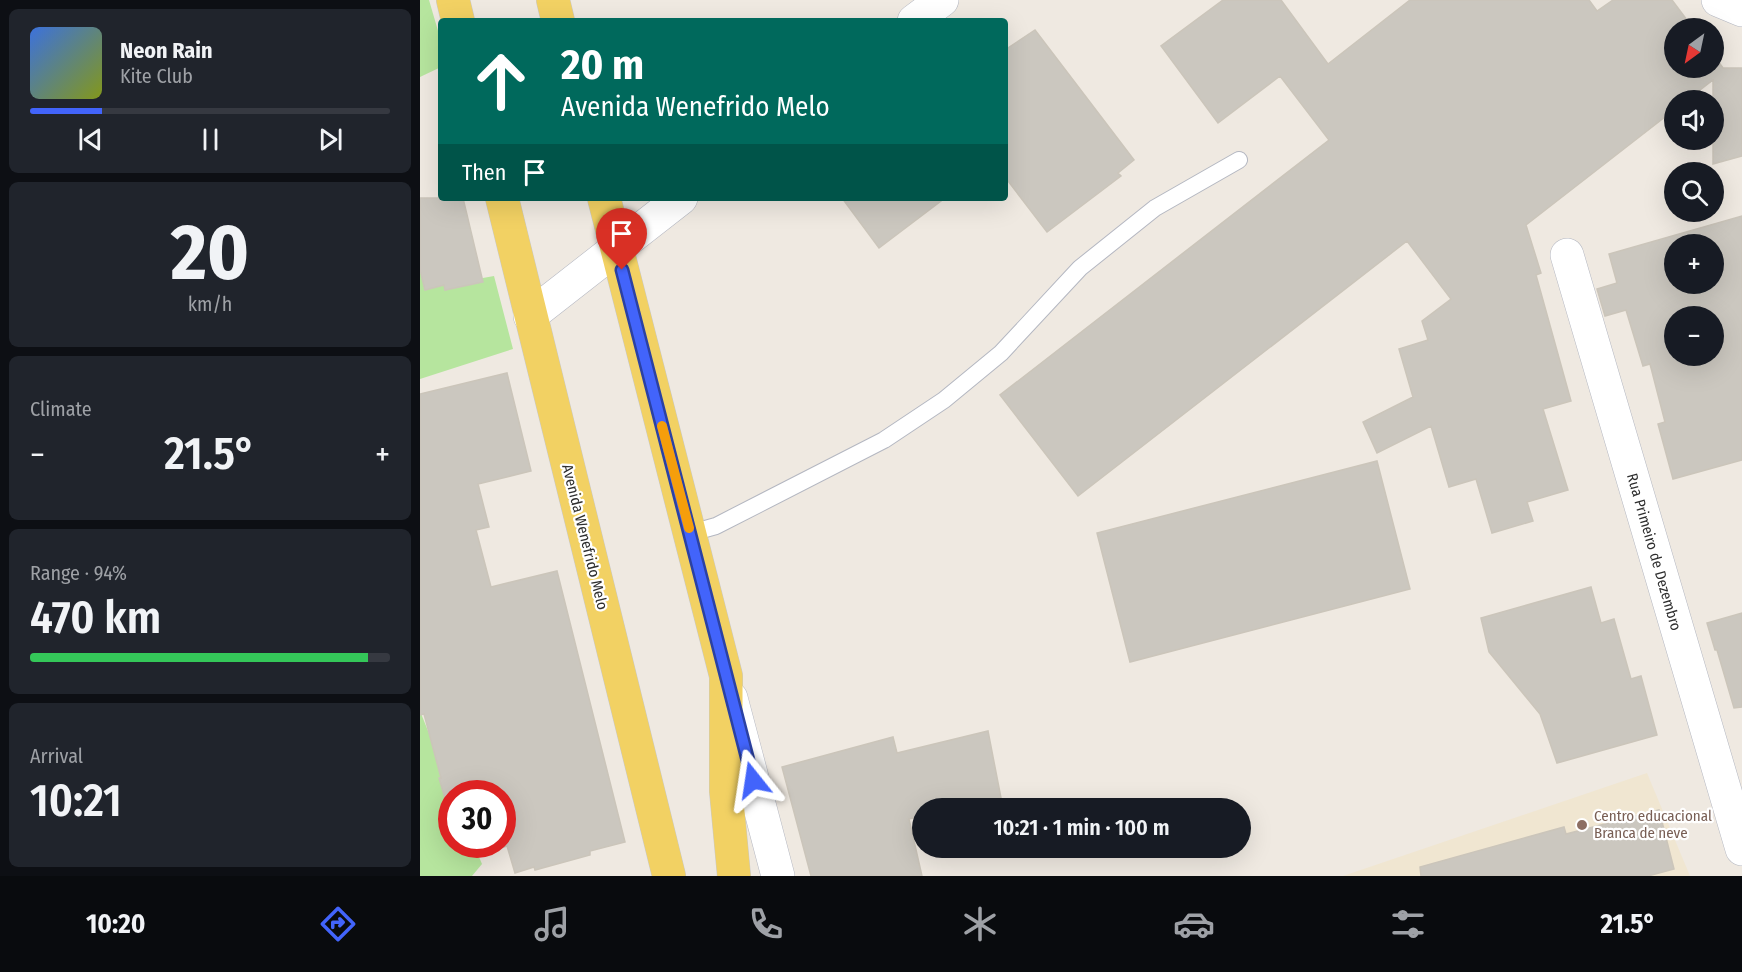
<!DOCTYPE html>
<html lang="en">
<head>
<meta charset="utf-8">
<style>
	body { margin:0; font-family:"Fira Sans Condensed",sans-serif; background:#20242c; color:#f1f3f6; height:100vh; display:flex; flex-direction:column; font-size:22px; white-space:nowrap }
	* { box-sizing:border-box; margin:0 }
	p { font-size:20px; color:#9ea1a6 }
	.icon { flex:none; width:33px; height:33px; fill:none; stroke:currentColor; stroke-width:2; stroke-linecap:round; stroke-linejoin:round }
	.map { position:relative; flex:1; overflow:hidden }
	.drawer { display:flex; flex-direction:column; gap:9px; padding:9px; background:#0d0f14; width:420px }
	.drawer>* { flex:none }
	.top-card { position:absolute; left:18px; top:18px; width:570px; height:183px; border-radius:6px; box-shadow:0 6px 24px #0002; background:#00695c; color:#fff; overflow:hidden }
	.needle { width:39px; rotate:213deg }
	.controls { position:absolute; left:1244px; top:18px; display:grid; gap:12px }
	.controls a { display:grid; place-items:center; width:60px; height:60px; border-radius:50%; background:#171b24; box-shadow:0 6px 24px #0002; font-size:30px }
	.speed { position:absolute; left:18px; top:780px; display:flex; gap:12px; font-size:30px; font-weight:700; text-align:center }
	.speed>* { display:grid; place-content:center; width:78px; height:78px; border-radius:50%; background:#171b24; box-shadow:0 6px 24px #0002; line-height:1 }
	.speed .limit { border:9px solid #d22; background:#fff; color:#111 }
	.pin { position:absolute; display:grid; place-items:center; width:51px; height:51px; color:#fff; margin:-62px -26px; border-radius:50% 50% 50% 0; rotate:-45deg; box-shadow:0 0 6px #0007 }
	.pin .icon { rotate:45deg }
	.me { position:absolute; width:66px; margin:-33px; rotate:345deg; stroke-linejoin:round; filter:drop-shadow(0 0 4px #0008) }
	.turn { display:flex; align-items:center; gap:21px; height:126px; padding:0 24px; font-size:27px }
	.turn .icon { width:78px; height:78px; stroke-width:2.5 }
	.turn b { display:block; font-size:42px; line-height:51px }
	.then { display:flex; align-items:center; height:57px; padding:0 24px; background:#0003; gap:12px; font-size:22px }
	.big { font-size:45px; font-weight:600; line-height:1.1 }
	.drawer .tile { flex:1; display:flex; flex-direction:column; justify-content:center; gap:9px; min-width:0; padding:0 21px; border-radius:9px; background:#20242c }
	.drawer .dial { align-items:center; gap:0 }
	.dial b { font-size:78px; line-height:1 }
	.song { display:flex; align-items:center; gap:18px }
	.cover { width:72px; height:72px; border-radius:9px; background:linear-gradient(135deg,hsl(220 70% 55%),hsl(70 70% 35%)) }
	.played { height:6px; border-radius:3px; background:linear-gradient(90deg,#4264fb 20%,#363941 20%) }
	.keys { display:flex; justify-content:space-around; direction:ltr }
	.heat { display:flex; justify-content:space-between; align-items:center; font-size:33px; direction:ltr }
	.charge { height:9px; border-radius:4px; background:linear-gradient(90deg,#34c759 94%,#363941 0) }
	.trip { position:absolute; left:492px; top:798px; width:339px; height:60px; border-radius:30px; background:#171b24; box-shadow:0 6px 24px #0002; font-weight:600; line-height:60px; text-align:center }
	.tabs { display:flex; height:96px; justify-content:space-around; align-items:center; background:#090b0e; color:#9ea1a6 }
	.tabs .icon { width:42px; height:42px }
	.tabs .on { color:#4264fb }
	.tabs b { font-size:27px; color:#f1f3f6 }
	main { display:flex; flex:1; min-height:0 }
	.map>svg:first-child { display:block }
	.education { fill:#f0e6d1 }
	.green { fill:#b6e59e }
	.building { fill:#cbc7bf; stroke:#cbc5ba; stroke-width:1.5; fill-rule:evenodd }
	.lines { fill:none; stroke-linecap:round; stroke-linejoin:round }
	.service-casing { stroke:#b4b7c1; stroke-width:18 }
	.minor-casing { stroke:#b4b7c1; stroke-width:34 }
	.primary-casing { stroke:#c9c9c9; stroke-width:34 }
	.service { stroke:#fff; stroke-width:16 }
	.minor { stroke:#fff; stroke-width:33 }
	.primary { stroke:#f2d163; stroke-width:33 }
	.route-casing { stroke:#2b41a3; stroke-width:15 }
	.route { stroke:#4264fb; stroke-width:10 }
	.slow { stroke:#f59e0b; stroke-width:10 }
	.education-dot { fill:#8d6e63; stroke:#fff; stroke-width:2 }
	.labels { text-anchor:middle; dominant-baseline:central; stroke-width:4.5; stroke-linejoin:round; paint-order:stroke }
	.street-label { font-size:15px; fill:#2e2e2e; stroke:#fff }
	.education-label { font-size:15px; fill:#785e54; stroke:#fff; text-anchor:start }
</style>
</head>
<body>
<main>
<section class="drawer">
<div class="tile">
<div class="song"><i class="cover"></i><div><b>Neon Rain</b><p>Kite Club</p></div></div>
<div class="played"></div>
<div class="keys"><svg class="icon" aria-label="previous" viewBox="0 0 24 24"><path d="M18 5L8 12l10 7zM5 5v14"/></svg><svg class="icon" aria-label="pause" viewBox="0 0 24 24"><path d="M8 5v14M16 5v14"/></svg><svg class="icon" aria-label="next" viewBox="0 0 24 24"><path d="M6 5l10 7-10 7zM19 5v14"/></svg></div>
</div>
<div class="tile dial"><b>20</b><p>km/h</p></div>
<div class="tile"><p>Climate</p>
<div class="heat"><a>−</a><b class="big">21.5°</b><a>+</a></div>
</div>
<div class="tile"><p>Range · 94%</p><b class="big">470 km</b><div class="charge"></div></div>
<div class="tile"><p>Arrival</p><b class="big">10:21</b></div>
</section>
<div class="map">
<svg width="1322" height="876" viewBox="0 0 1322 876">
	<rect width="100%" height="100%" fill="#efe9e1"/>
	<!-- education -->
	<path class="education" d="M1227,773l43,103h-347z"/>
	<!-- green -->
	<path class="green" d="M0,0h9l12,41v26l-21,10z
		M0,235l13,52 61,-11 19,73 -93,30z
		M0,711l33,82 -1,1v50l22,1 8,19 -10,12h-52z"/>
	<!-- building -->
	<path class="building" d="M803,0h58l47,64 82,-64h179l8,11 16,-11h59l21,28h-19v40h39v-14l10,14h19v88l-29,8v-84l-26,20h-13v10l-148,115 15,48 -5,2 35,126 -28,8 25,81 -41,12 6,19 -41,12 -16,-54 -27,8 -18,-61 -54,27 -14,-31 50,-25 -14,-48 29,-9 -6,-19 29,-22 -44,-58 -329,255 -78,-101 329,-255 -49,-64 -62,47 -57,-77z
		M615,30l99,130 -16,13 3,3 -74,56 -42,-55v-127z
		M0,198h43l20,84 -38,8 -1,-5 -19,5 -5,-20z
		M422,198h103l-66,50z
		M1322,216v244l-69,19 -15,-55 7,-2 -15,-58 -7,2 -17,-56 -21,6 -8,-27 20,-6 -8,-29zM1254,244h39v40h-39zM1254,316h39v40h-39z
		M87,373l24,98 -53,13 11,43 -13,3 15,57 66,-16 68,271 -35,9v4l-55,15 -1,-3 -19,6 -8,-27 -33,10 -3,-12h31v-50h-50v13l-4,1 -9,-30h2l-17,-64 -4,1v-321z
		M957,461l33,128 -280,73 -33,-129z
		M1171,587l10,36 13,-4 17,60 10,-3 16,59 -100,28 -17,-49 -51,-62 -8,-34z
		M1322,613v94l-8,1 -17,-58h-2l-8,-27z
		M568,731l13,67 -47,10h-32v8l-13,3 13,57h-111l-29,-109 111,-30 4,16z
		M1239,810l15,59 -26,7h-227l-1,-9 144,-40 2,7z"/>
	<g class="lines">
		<!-- service casing -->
		<g class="service-casing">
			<path id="service" d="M271,533l25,-7 168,-86 60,-40 57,-47 79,-85 75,-60 84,-48"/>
		</g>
		<!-- minor casing -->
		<g class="minor-casing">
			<path id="minor" d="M1298,0l24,10
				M494,21l28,-21
				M1147,255l175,594
				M110,316l151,-118
				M311,698l47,178"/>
		</g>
		<!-- primary casing -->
		<g class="primary-casing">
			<path id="primary" d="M33,0l5,21
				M133,0l5,21
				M82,198l167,678
				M184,198l122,478v115l8,85"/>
		</g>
		<!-- service -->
		<use href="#service" class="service"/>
		<!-- minor -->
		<use href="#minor" class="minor"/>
		<!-- primary -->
		<use href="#primary" class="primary"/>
	</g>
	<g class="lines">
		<!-- route casing -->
		<g class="route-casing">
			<path id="route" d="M202,270l131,510"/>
		</g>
		<!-- route -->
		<use href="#route" class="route"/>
		<!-- slow -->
		<path class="slow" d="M242,426l27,102"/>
	</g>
	<!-- markers -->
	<circle class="education-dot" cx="1162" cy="825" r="6"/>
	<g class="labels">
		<!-- street labels -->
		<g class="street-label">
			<text transform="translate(165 537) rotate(76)">Avenida Wenefrido Melo</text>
			<text transform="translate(1234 552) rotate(74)">Rua Primeiro de Dezembro</text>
		</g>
		<!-- education labels -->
		<g class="education-label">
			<text x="1174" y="816">Centro educacional<tspan x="1174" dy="17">Branca de neve</tspan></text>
		</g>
	</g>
</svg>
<div class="controls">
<a><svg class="needle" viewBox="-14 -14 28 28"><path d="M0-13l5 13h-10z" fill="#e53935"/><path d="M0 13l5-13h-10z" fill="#9ea1a6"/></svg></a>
<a><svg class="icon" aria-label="sound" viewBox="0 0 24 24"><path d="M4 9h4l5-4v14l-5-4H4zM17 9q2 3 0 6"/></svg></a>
<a><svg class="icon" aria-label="search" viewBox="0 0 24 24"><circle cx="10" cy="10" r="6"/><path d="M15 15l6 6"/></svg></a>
<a>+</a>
<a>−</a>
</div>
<div class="speed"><div class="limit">30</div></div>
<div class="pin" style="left:202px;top:270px;background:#d93025"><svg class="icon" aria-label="arrive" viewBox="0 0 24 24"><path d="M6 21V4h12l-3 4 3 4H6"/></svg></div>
<svg class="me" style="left:333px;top:780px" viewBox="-20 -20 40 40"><path d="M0-17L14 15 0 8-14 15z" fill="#4264fb" stroke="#fff" stroke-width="4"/></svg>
<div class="trip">10:21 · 1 min · 100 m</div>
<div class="top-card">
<div class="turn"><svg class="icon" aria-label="ahead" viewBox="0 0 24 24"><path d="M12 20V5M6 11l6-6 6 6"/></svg><div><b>20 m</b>Avenida Wenefrido Melo</div></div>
<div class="then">Then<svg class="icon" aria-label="arrive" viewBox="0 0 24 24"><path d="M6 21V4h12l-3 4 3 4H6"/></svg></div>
</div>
</div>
</main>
<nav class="tabs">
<b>10:20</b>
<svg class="icon on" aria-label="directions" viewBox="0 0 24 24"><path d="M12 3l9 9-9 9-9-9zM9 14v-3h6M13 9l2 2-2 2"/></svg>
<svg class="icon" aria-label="music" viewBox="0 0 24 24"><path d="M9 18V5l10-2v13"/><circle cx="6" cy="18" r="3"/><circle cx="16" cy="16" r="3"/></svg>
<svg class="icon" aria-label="phone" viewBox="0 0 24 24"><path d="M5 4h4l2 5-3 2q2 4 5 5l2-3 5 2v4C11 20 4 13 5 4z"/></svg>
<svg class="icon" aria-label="climate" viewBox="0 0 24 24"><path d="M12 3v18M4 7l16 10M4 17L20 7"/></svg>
<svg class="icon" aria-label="car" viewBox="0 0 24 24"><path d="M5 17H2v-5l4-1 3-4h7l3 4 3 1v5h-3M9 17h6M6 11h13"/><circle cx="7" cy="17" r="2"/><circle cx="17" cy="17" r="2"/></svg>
<svg class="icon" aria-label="filters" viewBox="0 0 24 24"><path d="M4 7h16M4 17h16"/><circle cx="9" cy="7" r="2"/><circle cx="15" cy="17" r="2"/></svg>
<b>21.5°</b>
</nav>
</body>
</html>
